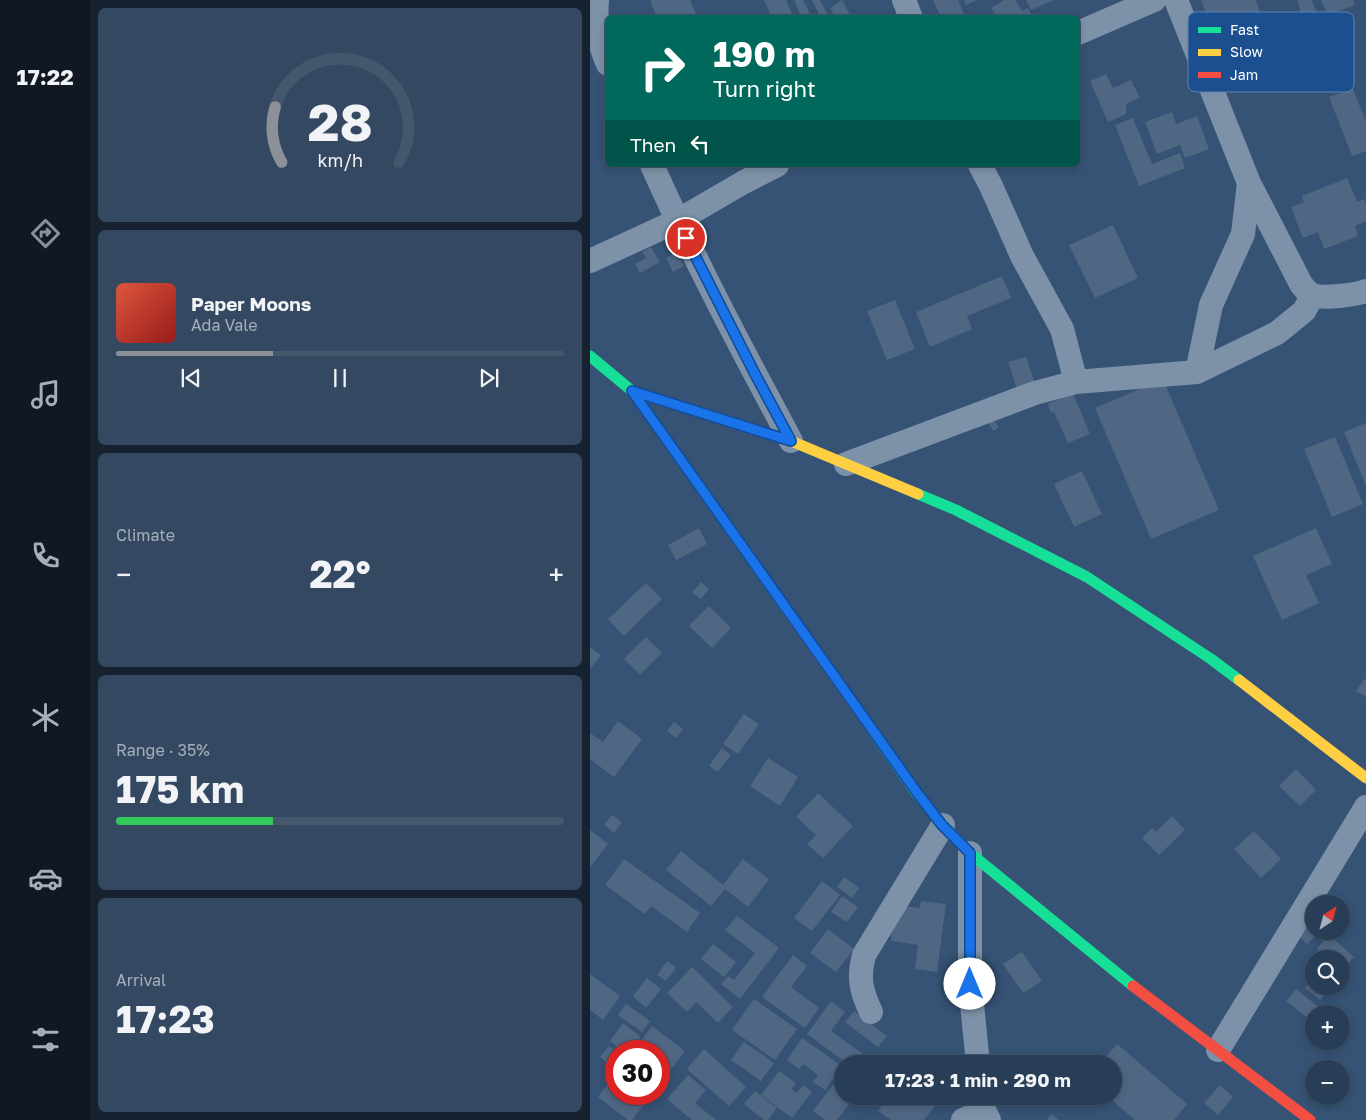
<!DOCTYPE html>
<html lang="en">
<head>
<meta charset="utf-8">
<style>
	body { margin:0; font-family:"Golos Text",sans-serif; background:#344961; color:#f1f3f6; height:100vh; display:flex; flex-direction:column; font-size:19px; white-space:nowrap }
	* { box-sizing:border-box; margin:0 }
	p { font-size:16px; color:#a5aeba }
	.icon { flex:none; width:28px; height:28px; fill:none; stroke:currentColor; stroke-width:2; stroke-linecap:round; stroke-linejoin:round }
	.map { position:relative; flex:1; overflow:hidden }
	.sheet { display:flex; flex-direction:column; gap:8px; padding:8px; background:#162230; width:500px }
	.sheet>* { flex:none }
	.top-card { position:absolute; left:15px; top:15px; width:475px; height:152px; border-radius:8px; box-shadow:0 2px 8px #0003,0 0 0 1px #44576d; background:#00695c; color:#fff; overflow:hidden }
	.needle { width:32px; rotate:36deg }
	.fabs { position:absolute; left:715px; top:895px; display:grid; gap:10px }
	.fabs a { display:grid; place-items:center; width:45px; height:45px; border-radius:50%; background:#283e57; box-shadow:0 2px 8px #0003,0 0 0 1px #44576d; font-size:25px }
	.speed { position:absolute; left:15px; top:1040px; display:flex; gap:10px; font-size:25px; font-weight:700; text-align:center }
	.speed>* { display:grid; place-content:center; width:65px; height:65px; border-radius:50%; background:#283e57; box-shadow:0 2px 8px #0003,0 0 0 1px #44576d; line-height:1 }
	.speed .limit { border:8px solid #d22; background:#fff; color:#111 }
	.pin { position:absolute; display:grid; place-items:center; width:42px; height:42px; color:#fff; margin:-21px; border:2px solid #fff; border-radius:50%; box-shadow:0 1px 5px #0007 }
	.me { position:absolute; width:55px; margin:-28px; rotate:0deg; stroke-linejoin:round; filter:drop-shadow(0 0 4px #0008) }
	.turn { display:flex; align-items:center; gap:18px; height:105px; padding:0 25px; font-size:22px }
	.turn .icon { width:65px; height:65px; stroke-width:2.5 }
	.turn b { display:block; font-size:35px; line-height:42px }
	.then { display:flex; align-items:center; height:48px; padding:0 25px; background:#0003; gap:10px; font-size:19px }
	.big { font-size:38px; font-weight:700; line-height:1.1 }
	.sheet .tile { flex:1; display:flex; flex-direction:column; justify-content:center; gap:8px; min-width:0; padding:0 18px; border-radius:8px; background:#344961 }
	.sheet .dial { align-items:center; gap:0 }
	.dial svg { height:130px; overflow:visible; fill:none; stroke:#44576d; stroke-width:7; stroke-linecap:round; text-anchor:middle }
	.dial text { fill:#f1f3f6; stroke:none }
	.song { display:flex; align-items:center; gap:15px }
	.cover { width:60px; height:60px; border-radius:8px; background:linear-gradient(135deg,hsl(10 70% 55%),hsl(0 70% 35%)) }
	.played { height:5px; border-radius:2px; background:linear-gradient(90deg,#8c9099 35%,#44576d 35%) }
	.keys { display:flex; justify-content:space-around; direction:ltr }
	.heat { display:flex; justify-content:space-between; align-items:center; font-size:28px; direction:ltr }
	.charge { height:8px; border-radius:4px; background:linear-gradient(90deg,#34c759 35%,#44576d 0) }
	.trip { position:absolute; left:244px; top:1055px; width:288px; height:50px; border-radius:25px; background:#283e57; box-shadow:0 2px 8px #0003,0 0 0 1px #44576d; font-weight:700; line-height:50px; text-align:center }
	main { display:flex; flex:1; min-height:0 }
	.tab-bar { display:flex; flex-direction:column; width:90px; justify-content:space-around; align-items:center; background:#101923; color:#a5aeba }
	.tab-bar .icon { width:35px; height:35px }
	.tab-bar .active { color:#8c9099 }
	.tab-bar b { font-size:22px; color:#f1f3f6 }
	.map>svg:first-child { display:block }
	.building { fill:#506783 }
	.lines { fill:none; stroke-linecap:round; stroke-linejoin:round }
	.street { stroke:#7d92a8; stroke-width:24 }
	.fast { stroke:#16e098; stroke-width:11 }
	.slow { stroke:#ffcf43; stroke-width:11 }
	.jam { stroke:#f24e42; stroke-width:11 }
	.route-casing { stroke:#114b97; stroke-width:12 }
	.route { stroke:#1a73e8; stroke-width:9 }
	.key { fill:#1b4f8f; stroke:#5f84b1; stroke-width:1 }
	.key-label { font-size:14px; fill:#fff }
</style>
</head>
<body>
<main>
<nav class="tab-bar">
<b>17:22</b>
<svg class="icon active" aria-label="directions" viewBox="0 0 24 24"><path d="M12 3l9 9-9 9-9-9zM9 14v-3h6M13 9l2 2-2 2"/></svg>
<svg class="icon" aria-label="music" viewBox="0 0 24 24"><path d="M9 18V5l10-2v13"/><circle cx="6" cy="18" r="3"/><circle cx="16" cy="16" r="3"/></svg>
<svg class="icon" aria-label="phone" viewBox="0 0 24 24"><path d="M5 4h4l2 5-3 2q2 4 5 5l2-3 5 2v4C11 20 4 13 5 4z"/></svg>
<svg class="icon" aria-label="climate" viewBox="0 0 24 24"><path d="M12 3v18M4 7l16 10M4 17L20 7"/></svg>
<svg class="icon" aria-label="car" viewBox="0 0 24 24"><path d="M5 17H2v-5l4-1 3-4h7l3 4 3 1v5h-3M9 17h6M6 11h13"/><circle cx="7" cy="17" r="2"/><circle cx="17" cy="17" r="2"/></svg>
<svg class="icon" aria-label="filters" viewBox="0 0 24 24"><path d="M4 7h16M4 17h16"/><circle cx="9" cy="7" r="2"/><circle cx="15" cy="17" r="2"/></svg>
</nav>
<section class="sheet">
<div class="tile dial"><svg viewBox="0 0 100 80">
<path d="M14 69A42 42 0 1 1 86 69"/>
<path d="M14 69A42 42 0 0 1 10 35" stroke="#8c9099"/>
<text x="50" y="56" font-size="32" font-weight="700">28</text>
<text x="50" y="72" font-size="11">km/h</text>
</svg></div>
<div class="tile">
<div class="song"><i class="cover"></i><div><b>Paper Moons</b><p>Ada Vale</p></div></div>
<div class="played"></div>
<div class="keys"><svg class="icon" aria-label="previous" viewBox="0 0 24 24"><path d="M18 5L8 12l10 7zM5 5v14"/></svg><svg class="icon" aria-label="pause" viewBox="0 0 24 24"><path d="M8 5v14M16 5v14"/></svg><svg class="icon" aria-label="next" viewBox="0 0 24 24"><path d="M6 5l10 7-10 7zM19 5v14"/></svg></div>
</div>
<div class="tile"><p>Climate</p>
<div class="heat"><a>−</a><b class="big">22°</b><a>+</a></div>
</div>
<div class="tile"><p>Range · 35%</p><b class="big">175 km</b><div class="charge"></div></div>
<div class="tile"><p>Arrival</p><b class="big">17:23</b></div>
</section>
<div class="map">
<svg width="776" height="1120" viewBox="0 0 776 1120">
	<rect width="100%" height="100%" fill="#365274"/>
	<!-- building -->
	<path class="building" d="M60,0h40l8,18h-41z
		M174,0h22l8,18h-22z
		M204,0h9l9,18h-10z
		M222,0h8l9,18h-8z
		M252,0l10,18h-16l-6,-10z
		M343,0h25l8,18h-25z
		M374,0h13l-11,5z
		M414,0h11l7,11 6,-3 5,10h-36l-6,-10z
		M436,0h28l-23,10z
		M611,0h55l9,25 36,-13 -4,-12h15l7,19 -80,29 -3,-7 -18,6z
		M731,0h32l2,5 -27,10z
		M516,74l7,14 18,-8 9,18 -14,6v10l-18,8 -18,-41z
		M763,89l13,33v29l-14,5 -23,-59z
		M582,112l4,12 21,-8 12,33 -24,9 -5,-13 -23,9 -12,-32z
		M543,118l19,46 28,-11 5,15 -46,18 -24,-61z
		M757,178l10,24 7,-3 2,5v17l-11,5 3,10 -34,13 -6,-17 -15,6 -12,-31 13,-5 -2,-6z
		M523,225l25,53 -43,20 -26,-53z
		M61,247l9,15 -20,11 -5,-9 11,-6 -4,-6z
		M87,252l7,14 -11,6 -7,-14z
		M412,276l9,22 -44,18 5,13 -42,18 -14,-35z
		M305,300l20,49 -28,11 -20,-49z
		M436,357l10,30 -18,5 -10,-30z
		M573,379l56,131 -68,29 -56,-131z
		M483,393l17,41 -22,9 -14,-31 -3,1 -3,-9z
		M400,416l9,11 -5,4 -9,-12z
		M776,423v63l-22,-54z
		M745,437l28,67 -31,13 -28,-68z
		M492,471l20,43 -28,13 -20,-43z
		M109,528l8,16 -31,16 -8,-15z
		M726,528l16,36 -26,11 13,28 -37,17 -29,-64z
		M111,582l8,7 -8,10 -9,-7z
		M56,583l16,16 -38,37 -16,-17z
		M119,606l22,22 -19,20 -23,-22z
		M56,637l16,16 -22,22 -16,-16z
		M0,647l11,8 -11,14z
		M774,679l2,1v17l-10,-6z
		M154,714l15,10 -21,30 -15,-10z
		M28,721l24,18 -28,38 -24,-18v-26l13,9z
		M84,722l9,7 -7,9 -9,-7z
		M132,748l9,7 -13,17 -9,-6z
		M178,758l30,19 -18,29 -30,-20z
		M706,769l20,21 -16,16 -21,-20z
		M228,793l35,33 -30,32 -16,-14 9,-9 -20,-18z
		M22,815l10,7 -8,11 -10,-8z
		M582,816l13,14 -26,25 -17,-17 10,-10 4,4z
		M0,830l18,14 -18,23z
		M664,831l27,28 -20,19 -27,-29z
		M91,851l42,34 20,-26 26,20 -21,28 -23,-18 -14,17 -45,-36z
		M34,859l76,54 -13,19 -36,-26 -6,8 -40,-29z
		M254,877l15,11 -7,10 -15,-11z
		M232,881l18,14 -28,36 -18,-13z
		M252,896l16,11 -11,15 -16,-10z
		M331,901l25,3 -9,68 -22,-3 3,-24 -27,-4 4,-36 25,3z
		M724,915v16h7l-14,13 -11,-11z
		M147,916l42,32 -39,51 -19,-15 7,-8 6,4 21,-27 -30,-23z
		M238,929l26,20 -18,23 -26,-19z
		M739,935l25,22 -13,14v-12h-13l-11,-10z
		M123,944l23,18 -12,15 -23,-18z
		M432,952l20,29 -19,12 -20,-29z
		M203,955l14,11 -16,21 28,21 -14,20 -43,-31z
		M77,961l9,7 -10,13 -9,-6z
		M102,967l41,40 -15,16 -22,-21 -9,10 -20,-19z
		M0,974l30,22 -17,24 -13,-10z
		M724,976v10h17l-11,14 -15,-12z
		M57,978l14,11 -15,19 -13,-12z
		M706,989l29,23 -1,2h-10v9l-28,-22z
		M164,999l43,30 -22,31 -43,-30z
		M241,1001l14,11 -14,19 35,25 -5,8h-13l-41,-30z
		M36,1004l24,17 -8,11 -24,-17z
		M264,1011l33,25 -9,11 -33,-25z
		M33,1023l18,14 -11,14h-7l-13,-10z
		M62,1026l33,25 -26,34v-34h-26z
		M212,1038l40,28 -17,24 -12,-8 5,-7 -15,-11 -4,5 -12,-9z
		M154,1042l30,21 -13,18 -30,-21z
		M527,1044l70,60 -13,16h-39l-28,-24h5v-32h-12z
		M19,1046l7,5 -1,18 -15,-12z
		M114,1049l42,38 -17,19 -42,-37z
		M189,1071l17,12 -5,6 6,4 6,-8 9,7 -20,26 -31,-23z
		M26,1073v21h8l5,3 3,-3h20l-20,26h-4l-30,-23z
		M98,1075l18,15 -11,13 21,17h-24l-25,-21z
		M250,1076l2,1v19h13l-18,24h-12l-12,-9z
		M630,1085l13,12 -15,18 -14,-12z
		M165,1091l22,17 -9,12h-4l-20,-16z
		M299,1096h33l13,10 -11,14h-33l-13,-9z
		M461,1114l8,6h-12z"/>
	<g class="lines">
		<!-- street -->
		<path class="street" d="M7,0c-2,22 2,44 11,64
			M314,0l7,18
			M586,0l73,183 52,101c3,4 7,9 12,11 11,4 42,0 53,-4
			M488,33l76,-33
			M62,165c42,94 90,185 139,276
			M390,165l11,21 31,70 40,73 14,53
			M0,261l87,-40 67,-39 33,-17
			M607,372l14,-67 32,-71 6,-51
			M256,464l189,-71 41,-11 121,-10 80,-39 27,-22 9,-16
			M380,853v131l8,80
			M281,1012c-10,-21 -13,-34 -7,-57l79,-130
			M628,1050l148,-243
			M392,1096l2,14 5,10
			M373,1120l21,-10"/>
		<!-- fast -->
		<path class="fast" d="M0,356l42,35 155,219
			M328,494l38,16 131,67 124,82 28,21
			M280,727l47,67 26,31 27,28 163,133"/>
		<!-- slow -->
		<path class="slow" d="M42,391l159,50 127,53
			M649,680l127,98"/>
		<!-- jam -->
		<path class="jam" d="M197,610l83,117
			M543,986l177,134"/>
	</g>
	<g class="lines">
		<!-- route casing -->
		<g class="route-casing">
			<path id="route" d="M96,238l69,136 36,67 -159,-50 286,403 24,31 28,28v131"/>
		</g>
		<!-- route -->
		<use href="#route" class="route"/>
	</g>
	<!-- legend -->
	<rect x="598" y="12" width="166" height="80" rx="8" class="key"/>
	<rect x="608" y="27" width="23" height="6" fill="#16e098"/>
	<rect x="608" y="49" width="23" height="7" fill="#ffcf43"/>
	<rect x="608" y="72" width="23" height="6" fill="#f24e42"/>
	<g class="key-label">
		<text x="640" y="35">Fast</text>
		<text x="640" y="57">Slow</text>
		<text x="640" y="80">Jam</text>
	</g>
</svg>
<div class="fabs">
<a><svg class="needle" viewBox="-14 -14 28 28"><path d="M0-13l5 13h-10z" fill="#e53935"/><path d="M0 13l5-13h-10z" fill="#a5aeba"/></svg></a>
<a><svg class="icon" aria-label="search" viewBox="0 0 24 24"><circle cx="10" cy="10" r="6"/><path d="M15 15l6 6"/></svg></a>
<a>+</a>
<a>−</a>
</div>
<div class="speed"><div class="limit">30</div></div>
<div class="pin" style="left:96px;top:238px;background:#d93025"><svg class="icon" aria-label="arrive" viewBox="0 0 24 24"><path d="M6 21V4h12l-3 4 3 4H6"/></svg></div>
<svg class="me" style="left:380px;top:984px" viewBox="-20 -20 40 40"><circle r="19" fill="#fff"/><path d="M0-13L10 11 0 6-10 11z" fill="#1a73e8"/></svg>
<div class="trip">17:23 · 1 min · 290 m</div>
<div class="top-card">
<div class="turn"><svg class="icon" aria-label="right" viewBox="0 0 24 24"><path d="M7 20v-9h11M14 6l5 5-5 5"/></svg><div><b>190 m</b>Turn right</div></div>
<div class="then">Then<svg class="icon" aria-label="left" viewBox="0 0 24 24"><path d="M17 20v-9H6M10 6l-5 5 5 5"/></svg></div>
</div>
</div>
</main>
</body>
</html>
